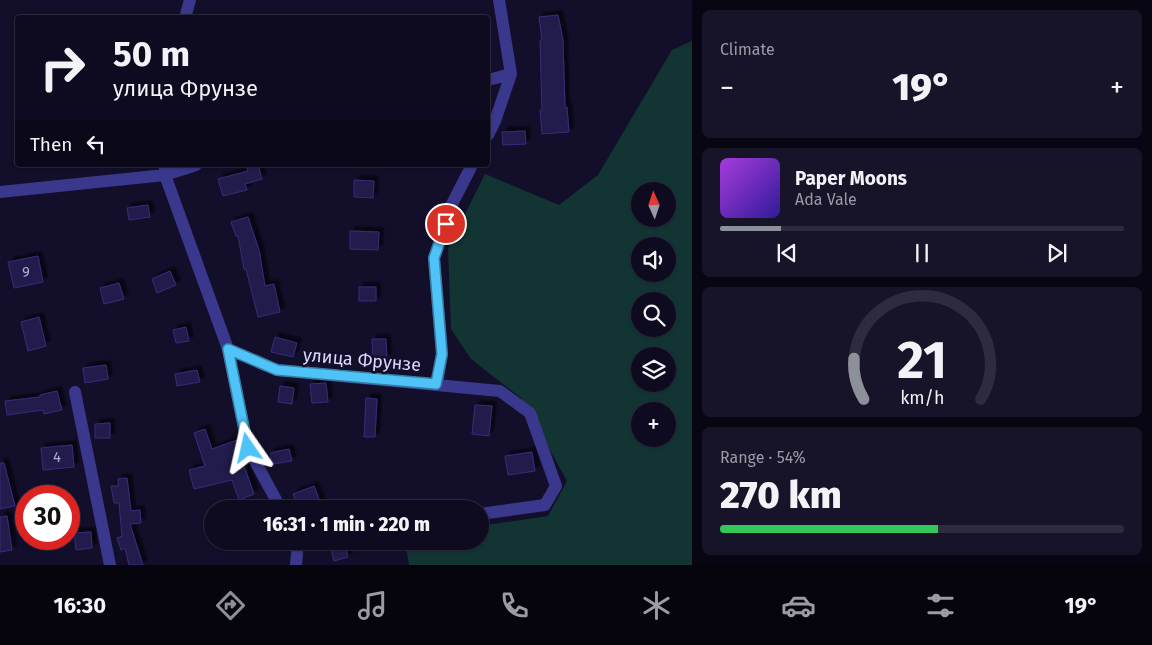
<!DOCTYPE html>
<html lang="en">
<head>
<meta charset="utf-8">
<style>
	body { margin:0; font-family:"Fira Sans",sans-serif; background:#171429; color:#f1f3f6; height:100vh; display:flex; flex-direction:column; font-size:19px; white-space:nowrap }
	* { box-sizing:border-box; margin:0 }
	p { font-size:16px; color:#9b9ba5 }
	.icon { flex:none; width:28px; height:28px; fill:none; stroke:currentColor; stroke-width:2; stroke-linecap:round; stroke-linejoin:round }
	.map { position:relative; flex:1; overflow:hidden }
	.side { display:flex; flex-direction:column; gap:10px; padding:10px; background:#080612; width:460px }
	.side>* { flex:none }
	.guide { position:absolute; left:15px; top:15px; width:475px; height:152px; border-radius:5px; box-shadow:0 1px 4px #0004,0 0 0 1px #2e2b3e; background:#0e0b20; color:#f1f3f6; overflow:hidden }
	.needle { width:32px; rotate:357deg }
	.tools { position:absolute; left:631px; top:182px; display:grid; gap:10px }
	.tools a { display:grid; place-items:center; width:45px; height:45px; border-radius:50%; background:#0e0b20; box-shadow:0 1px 4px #0004,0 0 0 1px #2e2b3e; font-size:25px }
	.speed { position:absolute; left:15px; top:485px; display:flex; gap:10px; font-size:25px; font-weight:700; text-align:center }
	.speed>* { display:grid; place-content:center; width:65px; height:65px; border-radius:50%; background:#0e0b20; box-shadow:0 1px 4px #0004,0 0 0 1px #2e2b3e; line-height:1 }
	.speed .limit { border:8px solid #d22; background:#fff; color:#111 }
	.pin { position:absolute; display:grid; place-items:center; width:42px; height:42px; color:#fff; margin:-21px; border:2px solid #fff; border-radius:50%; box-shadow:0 1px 5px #0007 }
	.me { position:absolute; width:55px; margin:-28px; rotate:349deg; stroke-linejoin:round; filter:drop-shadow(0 0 4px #0008) }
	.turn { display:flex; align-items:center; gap:18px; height:105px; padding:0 15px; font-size:22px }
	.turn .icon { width:65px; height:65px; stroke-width:2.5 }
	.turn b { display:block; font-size:35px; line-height:42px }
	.then { display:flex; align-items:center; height:48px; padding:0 15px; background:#0003; gap:10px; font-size:19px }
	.big { font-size:38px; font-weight:800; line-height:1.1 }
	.side .tile { flex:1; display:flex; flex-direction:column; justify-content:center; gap:8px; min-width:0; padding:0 18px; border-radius:8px; background:#171429 }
	.side .dial { align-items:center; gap:0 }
	.dial svg { height:130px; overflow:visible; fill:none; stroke:#2e2b3e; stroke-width:7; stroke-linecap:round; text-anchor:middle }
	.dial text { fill:#f1f3f6; stroke:none }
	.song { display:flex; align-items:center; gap:15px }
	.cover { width:60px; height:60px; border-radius:8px; background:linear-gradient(135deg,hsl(280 70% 55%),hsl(250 70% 35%)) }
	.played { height:5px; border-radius:2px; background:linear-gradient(90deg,#8c9099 15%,#2e2b3e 15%) }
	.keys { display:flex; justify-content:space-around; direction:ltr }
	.heat { display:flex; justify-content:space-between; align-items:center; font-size:28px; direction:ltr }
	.charge { height:8px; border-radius:4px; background:linear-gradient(90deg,#34c759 54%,#2e2b3e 0) }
	.trip { position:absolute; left:204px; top:500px; width:285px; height:50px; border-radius:25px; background:#0e0b20; box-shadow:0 1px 4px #0004,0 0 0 1px #2e2b3e; font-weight:800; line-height:50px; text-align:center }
	.tab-bar { display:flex; height:80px; justify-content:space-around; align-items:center; background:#06040d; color:#9b9ba5 }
	.tab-bar .icon { width:35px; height:35px }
	.tab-bar .active { color:#8c9099 }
	.tab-bar b { font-size:22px; color:#f1f3f6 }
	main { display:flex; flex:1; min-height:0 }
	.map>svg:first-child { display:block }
	.green { fill:#123533; fill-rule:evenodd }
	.building { fill:#231b4d; stroke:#382c7a; filter:url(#shadow) }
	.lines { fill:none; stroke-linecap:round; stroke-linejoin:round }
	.minor { stroke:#39388c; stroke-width:12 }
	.route-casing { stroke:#337fa1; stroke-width:12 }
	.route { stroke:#4fc3f7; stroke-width:9 }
	.labels { text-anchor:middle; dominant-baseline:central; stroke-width:5; stroke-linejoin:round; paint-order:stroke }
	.number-label { font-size:15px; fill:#aeaad2 }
	.street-label { font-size:18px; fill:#dcd9ff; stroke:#130f2b }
</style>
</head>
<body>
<main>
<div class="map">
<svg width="692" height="565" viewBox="0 0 692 565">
	<defs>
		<filter id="shadow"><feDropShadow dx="4.5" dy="-4.5" stdDeviation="1" flood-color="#0009"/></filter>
	</defs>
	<rect width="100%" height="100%" fill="#130f2b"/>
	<!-- green -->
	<path class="green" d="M692,41v524h-283l-4,-24h75v-15l68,-10 19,-35 -46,-83 -50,-39 -20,-30 -3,-81 37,-74 74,31 39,-30 74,-125zM640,191h28v28h-28zM640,246h28v28h-28zM640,301h28v28h-28zM640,356h28v28h-28zM640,411h28v28h-28z"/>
	<!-- building -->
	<path class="building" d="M558,15l5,25 2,68 2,-1 2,25 -27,2 -2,-24h2l-2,-69 2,-1 -3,-23z
		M525,131l1,13 -23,1 -1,-13z
		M246,165h12l4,14 -17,5 2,6 -24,6 -5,-17 30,-8z
		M354,180l20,1 -1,17 -19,-1z
		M148,205l2,12 -21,3 -2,-12z
		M248,217l11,33 6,36 9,-2 6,28 -22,5 -12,-48h-2l-6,-33h-2l-5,-14z
		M350,231l29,1 -1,18 -28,-1z
		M38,256l5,26 -29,6 -6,-26z
		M170,271l6,14 -19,8 -5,-14z
		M119,283l5,16 -20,5 -4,-16z
		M359,287h17v14h-17z
		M39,317l7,29 -18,5 -7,-29z
		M186,327l3,14 -13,2 -3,-13z
		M275,337l22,6 -4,14 -22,-5z
		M372,339h14l1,20 -14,1z
		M106,365l2,14 -23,4 -2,-15z
		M197,370l3,12 -23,4 -2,-12z
		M326,383l2,19 -16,1 -2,-19z
		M280,386l14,2 -2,16 -14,-2z
		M57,391l5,19 -18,4 -1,-4 -36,5 -2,-14 35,-4v-2z
		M366,398l11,1 -2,38h-11z
		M475,405l17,1 -3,30 -17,-2z
		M110,423v15h-15v-14z
		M205,429l7,20 25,-9 7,20h-2l12,34 -15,6 -7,-20 -38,9 -5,-19 16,-4 -11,-33z
		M72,445l2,22 -31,3 -2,-22z
		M289,449l3,12 -19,3 -3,-11z
		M532,452l3,19 -27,4 -3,-19z
		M0,463h4l11,43 -15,3z
		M127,478l4,33 9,-1 1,13 -11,1 13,41h-14l-4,-17 -4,2 -4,-12 5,-2 -3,-33h-5l-3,-17h7v-7z
		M314,486l9,23h-24l-6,-15z
		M7,516l5,34 -12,2v-35z
		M91,532l1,16 -16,2 -2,-17z
		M329,541h15l4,16 -14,4z"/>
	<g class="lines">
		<!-- minor -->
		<path class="minor" d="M185,18l5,-18
			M488,80l23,-6
			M488,135l7,-14 16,-47 -12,-74
			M165,165v10l63,174 20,99 33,61
			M0,192l165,-17 31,-10
			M228,349l49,21 223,21 30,22 26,73 -11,19 -65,9
			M437,384l5,-30 -8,-96 17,-52 21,-41
			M75,392l35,173
			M296,565l2,-24"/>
	</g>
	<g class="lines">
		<!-- route casing -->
		<g class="route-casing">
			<path id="route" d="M248,448l-20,-99 49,21 159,14 6,-30 -8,-96 12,-34"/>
		</g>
		<!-- route -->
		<use href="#route" class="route"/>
	</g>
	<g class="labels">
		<!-- number labels -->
		<g class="number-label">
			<text x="26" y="272">9</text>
			<text x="57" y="457">4</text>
		</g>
		<!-- street labels -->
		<g class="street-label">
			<text transform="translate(362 360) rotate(5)">улица Фрунзе</text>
		</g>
	</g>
</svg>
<div class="tools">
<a><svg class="needle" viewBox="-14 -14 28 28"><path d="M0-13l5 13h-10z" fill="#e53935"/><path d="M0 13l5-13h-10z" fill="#9b9ba5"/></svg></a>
<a><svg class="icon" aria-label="sound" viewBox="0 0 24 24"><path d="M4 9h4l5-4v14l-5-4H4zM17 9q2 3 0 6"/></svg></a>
<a><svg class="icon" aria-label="search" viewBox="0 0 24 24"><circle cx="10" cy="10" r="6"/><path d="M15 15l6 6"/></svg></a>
<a><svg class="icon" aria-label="layers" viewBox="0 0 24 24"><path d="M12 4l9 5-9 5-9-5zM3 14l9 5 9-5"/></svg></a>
<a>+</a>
</div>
<div class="speed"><div class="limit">30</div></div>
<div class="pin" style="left:446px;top:224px;background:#d93025"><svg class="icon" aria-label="arrive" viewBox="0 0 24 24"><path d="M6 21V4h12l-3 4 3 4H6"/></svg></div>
<svg class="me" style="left:248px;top:448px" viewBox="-20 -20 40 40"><path d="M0-17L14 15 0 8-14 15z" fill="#4fc3f7" stroke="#fff" stroke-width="4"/></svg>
<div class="trip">16:31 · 1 min · 220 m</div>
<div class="guide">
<div class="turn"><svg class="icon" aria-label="right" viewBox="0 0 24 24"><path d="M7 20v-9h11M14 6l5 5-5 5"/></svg><div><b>50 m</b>улица Фрунзе</div></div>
<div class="then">Then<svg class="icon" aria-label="left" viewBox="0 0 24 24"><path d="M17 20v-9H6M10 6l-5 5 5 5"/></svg></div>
</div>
</div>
<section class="side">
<div class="tile"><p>Climate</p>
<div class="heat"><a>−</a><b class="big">19°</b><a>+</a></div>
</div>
<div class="tile">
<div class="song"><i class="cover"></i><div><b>Paper Moons</b><p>Ada Vale</p></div></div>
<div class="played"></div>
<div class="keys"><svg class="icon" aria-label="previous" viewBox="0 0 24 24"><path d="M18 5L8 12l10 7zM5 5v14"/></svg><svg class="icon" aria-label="pause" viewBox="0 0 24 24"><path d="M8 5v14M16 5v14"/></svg><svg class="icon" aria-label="next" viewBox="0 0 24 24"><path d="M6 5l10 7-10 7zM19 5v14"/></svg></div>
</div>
<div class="tile dial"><svg viewBox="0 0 100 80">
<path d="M14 69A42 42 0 1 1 86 69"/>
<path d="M14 69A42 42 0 0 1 8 44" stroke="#8c9099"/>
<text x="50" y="56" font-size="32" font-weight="700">21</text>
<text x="50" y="72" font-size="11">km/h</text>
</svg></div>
<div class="tile"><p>Range · 54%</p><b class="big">270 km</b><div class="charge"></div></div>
</section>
</main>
<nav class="tab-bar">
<b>16:30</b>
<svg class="icon active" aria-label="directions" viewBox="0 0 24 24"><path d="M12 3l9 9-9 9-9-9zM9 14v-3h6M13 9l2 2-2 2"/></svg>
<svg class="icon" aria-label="music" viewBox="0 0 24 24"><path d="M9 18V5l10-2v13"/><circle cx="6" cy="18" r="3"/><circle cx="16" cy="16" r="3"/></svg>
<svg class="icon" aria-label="phone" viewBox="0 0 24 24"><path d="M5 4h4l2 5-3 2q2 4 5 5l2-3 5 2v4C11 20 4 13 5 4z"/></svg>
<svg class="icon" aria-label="climate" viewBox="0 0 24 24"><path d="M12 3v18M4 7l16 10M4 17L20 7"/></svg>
<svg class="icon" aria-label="car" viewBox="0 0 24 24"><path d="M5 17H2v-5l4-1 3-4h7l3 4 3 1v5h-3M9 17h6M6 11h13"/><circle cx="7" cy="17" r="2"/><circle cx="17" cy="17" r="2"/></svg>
<svg class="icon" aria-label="filters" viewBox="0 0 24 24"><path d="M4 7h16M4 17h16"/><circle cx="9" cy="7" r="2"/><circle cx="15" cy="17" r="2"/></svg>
<b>19°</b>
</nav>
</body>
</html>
